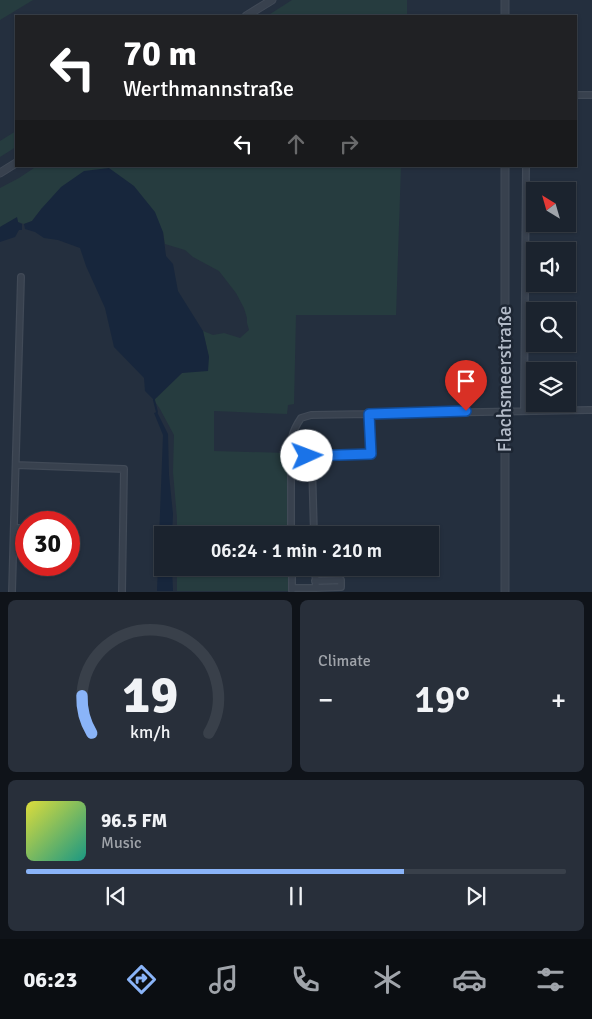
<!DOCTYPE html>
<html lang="en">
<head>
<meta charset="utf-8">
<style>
	body { margin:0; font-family:Signika,sans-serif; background:#282f3a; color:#f1f3f6; height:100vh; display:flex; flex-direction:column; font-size:19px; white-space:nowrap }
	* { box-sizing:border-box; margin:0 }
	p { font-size:16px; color:#a0a4aa }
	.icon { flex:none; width:28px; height:28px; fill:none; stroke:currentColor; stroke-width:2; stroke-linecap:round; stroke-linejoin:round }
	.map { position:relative; height:592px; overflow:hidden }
	.details { display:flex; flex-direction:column; gap:8px; padding:8px; background:#0f1319; flex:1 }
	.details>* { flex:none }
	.banner { position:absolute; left:15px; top:15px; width:562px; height:152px; border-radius:0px; box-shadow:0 1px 4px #0004,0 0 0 1px #39404a; background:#202124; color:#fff; overflow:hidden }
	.needle { width:32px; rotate:323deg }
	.tools { position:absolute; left:526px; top:182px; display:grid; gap:10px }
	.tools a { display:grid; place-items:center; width:50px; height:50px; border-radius:0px; background:#1b232e; box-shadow:0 1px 4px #0004,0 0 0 1px #39404a; font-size:25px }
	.speed { position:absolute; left:15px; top:511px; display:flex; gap:10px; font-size:25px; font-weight:700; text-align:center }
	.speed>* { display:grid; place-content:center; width:65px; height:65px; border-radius:50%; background:#1b232e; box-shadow:0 1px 4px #0004,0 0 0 1px #39404a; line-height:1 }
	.speed .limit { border:8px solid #d22; background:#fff; color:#111 }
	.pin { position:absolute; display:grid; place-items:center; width:42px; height:42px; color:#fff; margin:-51px -21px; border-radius:50% 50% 50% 0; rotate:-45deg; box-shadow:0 0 5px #0007 }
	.pin .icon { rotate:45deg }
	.me { position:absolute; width:55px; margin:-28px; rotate:88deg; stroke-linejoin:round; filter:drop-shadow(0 0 4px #0008) }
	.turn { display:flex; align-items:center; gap:18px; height:105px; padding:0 25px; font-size:22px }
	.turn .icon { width:65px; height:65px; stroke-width:2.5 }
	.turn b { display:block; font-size:35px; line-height:42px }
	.lanes { display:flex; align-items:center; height:48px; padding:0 25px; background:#0003; justify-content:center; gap:25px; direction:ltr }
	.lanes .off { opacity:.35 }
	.big { font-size:38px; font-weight:600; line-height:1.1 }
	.details .card { flex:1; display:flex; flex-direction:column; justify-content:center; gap:8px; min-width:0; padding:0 18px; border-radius:8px; background:#282f3a }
	.details .dial { align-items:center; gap:0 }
	.dial svg { height:130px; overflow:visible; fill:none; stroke:#39404a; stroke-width:7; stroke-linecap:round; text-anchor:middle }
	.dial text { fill:#f1f3f6; stroke:none }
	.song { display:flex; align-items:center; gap:15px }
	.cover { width:60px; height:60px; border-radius:8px; background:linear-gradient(135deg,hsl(60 70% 55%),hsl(170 70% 35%)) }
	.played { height:5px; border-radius:2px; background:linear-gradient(90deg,#8ab4f8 70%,#39404a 70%) }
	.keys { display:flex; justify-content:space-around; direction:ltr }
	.heat { display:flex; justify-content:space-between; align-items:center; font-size:28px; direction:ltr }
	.details .tiles { flex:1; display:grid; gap:8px; grid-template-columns:1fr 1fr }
	.card:last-child { grid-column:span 2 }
	.trip { position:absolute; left:154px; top:526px; width:285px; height:50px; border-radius:0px; background:#1b232e; box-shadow:0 1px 4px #0004,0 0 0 1px #39404a; font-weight:600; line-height:50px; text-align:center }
	.dock { display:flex; height:80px; justify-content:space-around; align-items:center; background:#0b0e12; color:#a0a4aa }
	.dock .icon { width:35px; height:35px }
	.dock .selected { color:#8ab4f8 }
	.dock b { font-size:22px; color:#f1f3f6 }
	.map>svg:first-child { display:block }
	.green { fill:#263c3f }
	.water { fill:#17263c }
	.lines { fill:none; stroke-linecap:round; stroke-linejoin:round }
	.stream { stroke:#17263c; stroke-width:2 }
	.minor-casing { stroke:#414a57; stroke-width:8 }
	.tertiary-casing { stroke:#414a57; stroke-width:9 }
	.minor { stroke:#38414e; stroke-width:5.5 }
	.tertiary { stroke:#38414e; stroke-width:7 }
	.route-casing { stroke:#114b97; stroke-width:12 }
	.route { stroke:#1a73e8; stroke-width:9 }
	.labels { text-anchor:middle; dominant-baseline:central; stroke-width:5; stroke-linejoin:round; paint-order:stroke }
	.street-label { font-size:19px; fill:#b4bcc9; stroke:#1d2633 }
</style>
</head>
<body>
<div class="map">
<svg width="592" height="592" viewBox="0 0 592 592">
	<rect width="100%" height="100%" fill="#242f3e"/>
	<!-- green -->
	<path class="green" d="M0,0h33l-33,20z
		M292,0h115v16h-140z
		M16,131v16l-16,10v-16z
		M37,166h364l-5,149h-100l-2,89 -6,1 -1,9 -73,-3v40l73,2 1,82h-111v-17l-4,-46 1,-37 -14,-26 -6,-9 28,-27 27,-16 -6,-26 10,4 11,-2 16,5 9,-8 -2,-7v-5l-3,-10 -8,-15 -17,-22 -26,-14 -8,-7 -20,-6 -2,-12 -121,-24 -10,13 -8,3 -6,-2 -1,-4 -17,9v-39l19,-10z
		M177,568h111l1,23h-112z"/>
	<!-- water -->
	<path class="water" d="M109,168l25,18 21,26 8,20 3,24 7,8 5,27 25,40 6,26 -1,14 -26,2 -28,27 -9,-9 -1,-13 -30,-31 -9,-39 -19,-42 -6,-18 -22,-8 -14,-2 -9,-6 -10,-3 -1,-5 8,-3 10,-13 19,-21 23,-16z
		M17,217l1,5 4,2v6h-3l-4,7 -15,5v-15z
		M157,412l11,22 1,41 4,39 -1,21h-10v33h10l1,23h-16l6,-156 -9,-22z"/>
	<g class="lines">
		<!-- stream -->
		<path class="stream" d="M154,400l3,12"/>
		<!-- minor casing -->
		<g class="minor-casing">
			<path id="minor" d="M576,95h16
				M524,411l2,-245
				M369,413l2,41 -80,2c0,-17 0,-23 10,-38l10,-3c93,-2 187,-4 281,-5
				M291,456v79
				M312,463l2,72
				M16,465l108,4 -2,123
				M14,528h12
				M69,529h1
				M292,568v22
				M315,581l26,-1v7l-25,1
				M292,588h24l-1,-20
				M12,592l9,-315"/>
		</g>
		<!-- tertiary casing -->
		<g class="tertiary-casing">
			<path id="tertiary" d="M246,16l26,-16
				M505,16v-16
				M505,166v426
				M0,173l16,-10"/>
		</g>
		<!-- minor -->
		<use href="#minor" class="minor"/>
		<!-- tertiary -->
		<use href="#tertiary" class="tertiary"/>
	</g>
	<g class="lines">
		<!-- route casing -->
		<g class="route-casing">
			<path id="route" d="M307,456l64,-2 -2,-40 97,-3"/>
		</g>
		<!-- route -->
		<use href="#route" class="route"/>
	</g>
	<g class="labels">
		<!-- street labels -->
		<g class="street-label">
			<text transform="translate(505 379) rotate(-90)">Flachsmeerstraße</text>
		</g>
	</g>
</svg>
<div class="tools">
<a><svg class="needle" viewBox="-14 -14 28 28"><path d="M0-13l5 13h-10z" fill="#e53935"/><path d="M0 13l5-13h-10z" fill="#a0a4aa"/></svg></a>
<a><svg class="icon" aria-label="sound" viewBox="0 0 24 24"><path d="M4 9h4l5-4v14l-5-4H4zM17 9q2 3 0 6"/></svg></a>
<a><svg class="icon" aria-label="search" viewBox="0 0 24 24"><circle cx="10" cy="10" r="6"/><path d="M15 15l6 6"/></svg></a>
<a><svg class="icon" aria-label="layers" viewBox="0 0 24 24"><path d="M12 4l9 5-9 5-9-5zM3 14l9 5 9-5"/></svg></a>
</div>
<div class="speed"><div class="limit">30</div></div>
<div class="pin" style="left:466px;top:411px;background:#d93025"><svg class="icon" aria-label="arrive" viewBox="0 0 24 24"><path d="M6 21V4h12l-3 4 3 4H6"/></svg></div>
<svg class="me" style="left:307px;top:456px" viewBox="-20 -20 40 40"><circle r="19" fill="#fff"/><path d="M0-13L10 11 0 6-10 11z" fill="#1a73e8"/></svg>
<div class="trip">06:24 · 1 min · 210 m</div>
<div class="banner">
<div class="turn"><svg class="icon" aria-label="left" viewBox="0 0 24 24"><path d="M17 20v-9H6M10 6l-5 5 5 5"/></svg><div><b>70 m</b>Werthmannstraße</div></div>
<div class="lanes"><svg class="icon" aria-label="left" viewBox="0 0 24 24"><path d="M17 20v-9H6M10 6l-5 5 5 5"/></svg><svg class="icon off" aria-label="ahead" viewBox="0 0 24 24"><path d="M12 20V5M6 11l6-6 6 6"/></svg><svg class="icon off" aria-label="right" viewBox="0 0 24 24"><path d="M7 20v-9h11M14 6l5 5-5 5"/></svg></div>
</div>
</div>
<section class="details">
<div class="tiles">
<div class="card dial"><svg viewBox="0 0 100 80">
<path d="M14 69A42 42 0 1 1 86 69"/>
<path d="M14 69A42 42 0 0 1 8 46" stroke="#8ab4f8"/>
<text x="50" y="56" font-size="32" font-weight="700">19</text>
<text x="50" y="72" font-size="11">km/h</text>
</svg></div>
<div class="card"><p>Climate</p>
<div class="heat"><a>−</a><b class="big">19°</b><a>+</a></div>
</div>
<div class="card">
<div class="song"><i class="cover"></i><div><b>96.5 FM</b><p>Music</p></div></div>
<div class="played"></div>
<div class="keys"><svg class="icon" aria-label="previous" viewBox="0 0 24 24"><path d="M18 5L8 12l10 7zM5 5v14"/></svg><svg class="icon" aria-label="pause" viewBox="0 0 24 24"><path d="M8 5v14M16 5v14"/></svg><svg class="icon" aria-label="next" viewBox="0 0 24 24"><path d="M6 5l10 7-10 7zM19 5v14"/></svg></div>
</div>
</div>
</section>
<nav class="dock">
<b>06:23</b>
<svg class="icon selected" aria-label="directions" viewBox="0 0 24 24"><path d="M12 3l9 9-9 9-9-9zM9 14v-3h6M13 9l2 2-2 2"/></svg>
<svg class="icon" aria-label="music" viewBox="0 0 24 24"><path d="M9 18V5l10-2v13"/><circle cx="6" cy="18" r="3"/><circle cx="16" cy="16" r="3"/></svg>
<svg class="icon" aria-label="phone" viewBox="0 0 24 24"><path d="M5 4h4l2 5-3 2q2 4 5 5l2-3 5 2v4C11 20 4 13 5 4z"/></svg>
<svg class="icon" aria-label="climate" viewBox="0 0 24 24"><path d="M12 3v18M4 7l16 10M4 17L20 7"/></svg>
<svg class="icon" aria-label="car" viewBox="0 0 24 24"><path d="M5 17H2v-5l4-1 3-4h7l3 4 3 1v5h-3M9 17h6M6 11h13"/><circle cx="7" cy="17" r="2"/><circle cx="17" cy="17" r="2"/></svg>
<svg class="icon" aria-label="filters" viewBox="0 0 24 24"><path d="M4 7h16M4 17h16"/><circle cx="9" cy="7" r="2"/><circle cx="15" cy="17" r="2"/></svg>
</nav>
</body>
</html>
